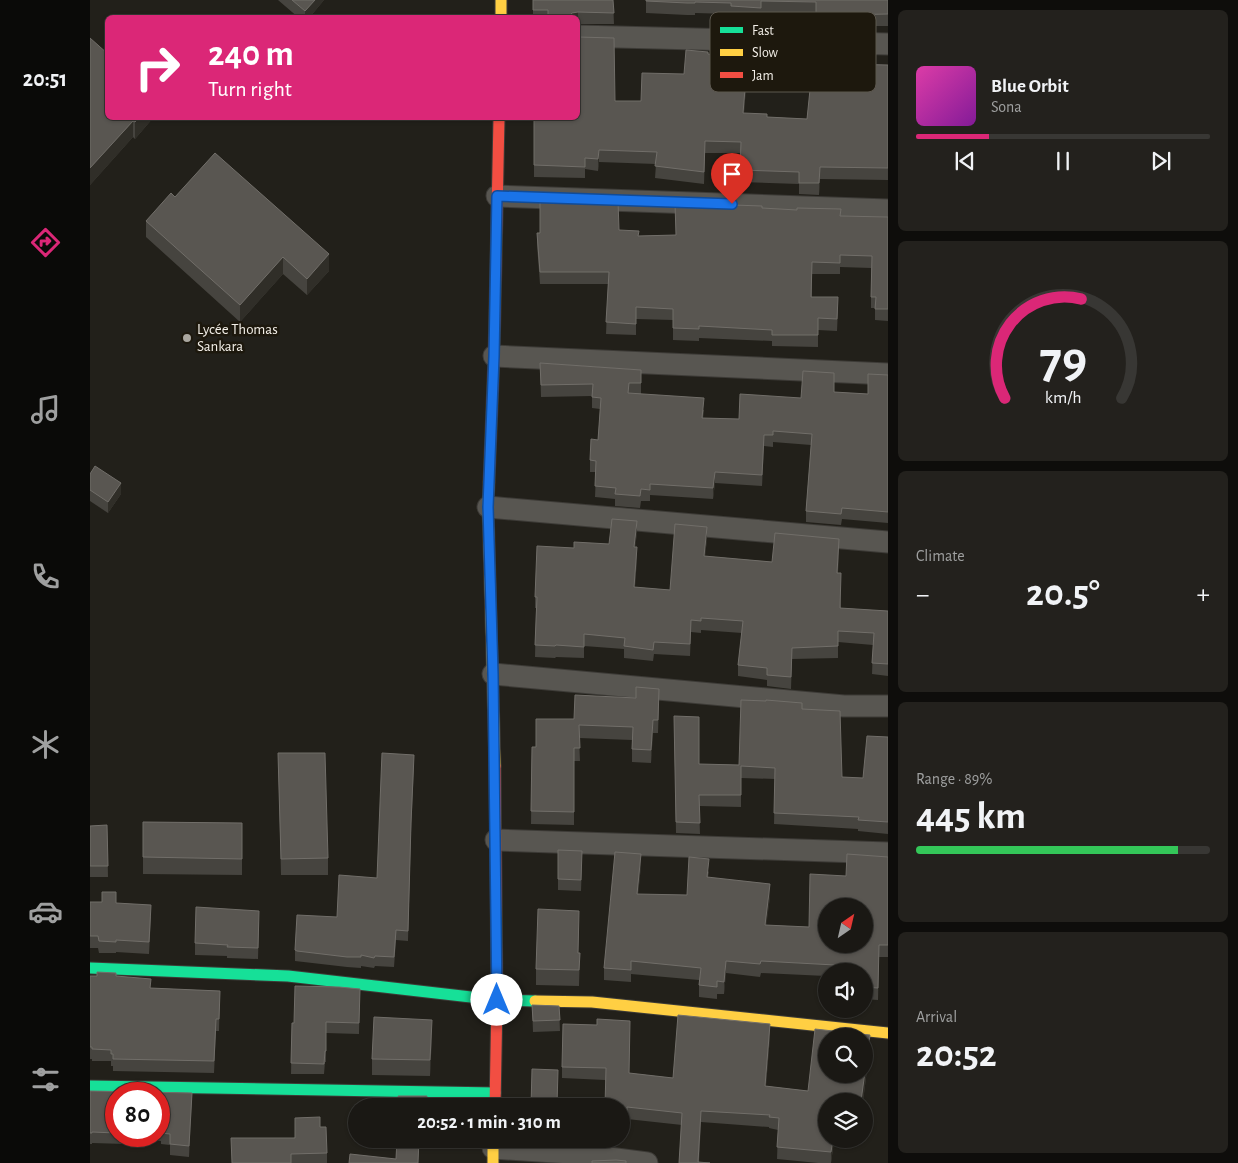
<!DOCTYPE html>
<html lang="en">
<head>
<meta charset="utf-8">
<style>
	body { margin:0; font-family:"Alegreya Sans",sans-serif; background:#23211d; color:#f1f3f6; height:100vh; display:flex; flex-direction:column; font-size:19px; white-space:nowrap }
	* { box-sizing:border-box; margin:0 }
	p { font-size:16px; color:#9fa0a0 }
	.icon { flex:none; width:28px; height:28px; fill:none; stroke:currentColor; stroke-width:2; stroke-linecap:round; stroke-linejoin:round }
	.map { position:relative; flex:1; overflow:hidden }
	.sheet { display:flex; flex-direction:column; gap:10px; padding:10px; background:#0e0d0b; width:350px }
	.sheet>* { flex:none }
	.guide { position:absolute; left:15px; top:15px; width:475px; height:105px; border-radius:8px; box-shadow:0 1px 4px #0004,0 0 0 1px #383734; background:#db2777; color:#fff; overflow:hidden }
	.needle { width:32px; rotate:34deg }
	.fabs { position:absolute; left:728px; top:898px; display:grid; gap:10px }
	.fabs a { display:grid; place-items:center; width:55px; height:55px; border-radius:50%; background:#1a1814; box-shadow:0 1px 4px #0004,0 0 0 1px #383734; font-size:25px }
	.speed { position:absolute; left:15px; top:1082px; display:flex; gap:10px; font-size:25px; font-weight:700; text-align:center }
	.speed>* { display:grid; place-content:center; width:65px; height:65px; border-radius:50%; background:#1a1814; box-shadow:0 1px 4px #0004,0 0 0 1px #383734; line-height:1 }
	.speed .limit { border:8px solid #d22; background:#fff; color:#111 }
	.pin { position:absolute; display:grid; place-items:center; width:42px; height:42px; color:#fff; margin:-51px -21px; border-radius:50% 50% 50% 0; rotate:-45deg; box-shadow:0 0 5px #0007 }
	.pin .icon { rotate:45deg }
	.me { position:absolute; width:55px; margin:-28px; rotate:0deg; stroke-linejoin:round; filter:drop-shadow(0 0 4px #0008) }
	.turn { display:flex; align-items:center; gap:18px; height:105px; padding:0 20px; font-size:22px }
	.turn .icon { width:65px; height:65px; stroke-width:2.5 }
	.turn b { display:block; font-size:35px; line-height:42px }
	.big { font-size:38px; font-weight:700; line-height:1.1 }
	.sheet .widget { flex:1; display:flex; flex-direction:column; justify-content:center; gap:8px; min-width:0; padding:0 18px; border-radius:8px; background:#23211d }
	.sheet .dial { align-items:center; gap:0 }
	.dial svg { height:130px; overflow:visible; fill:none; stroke:#383734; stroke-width:7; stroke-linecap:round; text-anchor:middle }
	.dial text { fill:#f1f3f6; stroke:none }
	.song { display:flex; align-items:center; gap:15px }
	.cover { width:60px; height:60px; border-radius:8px; background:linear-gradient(135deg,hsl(320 70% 55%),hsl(290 70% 35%)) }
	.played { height:5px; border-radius:2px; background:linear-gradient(90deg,#db2777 25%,#383734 25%) }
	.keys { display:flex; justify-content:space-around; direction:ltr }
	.heat { display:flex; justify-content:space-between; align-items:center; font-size:28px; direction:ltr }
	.charge { height:8px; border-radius:4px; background:linear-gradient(90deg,#34c759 89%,#383734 0) }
	.trip { position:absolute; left:258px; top:1098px; width:282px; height:50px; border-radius:25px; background:#1a1814; box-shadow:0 1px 4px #0004,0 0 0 1px #383734; font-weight:700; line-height:50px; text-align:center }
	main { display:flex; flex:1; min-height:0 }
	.tabs { display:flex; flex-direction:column; width:90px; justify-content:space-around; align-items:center; background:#0a0a08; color:#9fa0a0 }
	.tabs .icon { width:35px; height:35px }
	.tabs .selected { color:#db2777 }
	.tabs b { font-size:22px; color:#f1f3f6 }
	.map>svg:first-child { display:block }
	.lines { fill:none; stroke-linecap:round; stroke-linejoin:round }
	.street-casing { stroke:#3d3b37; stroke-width:23 }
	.fast-casing { stroke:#3d3b37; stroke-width:13 }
	.slow-casing { stroke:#3d3b37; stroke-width:13 }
	.jam-casing { stroke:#3d3b37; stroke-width:13 }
	.street { stroke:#585651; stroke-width:21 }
	.fast { stroke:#16e098; stroke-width:11 }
	.slow { stroke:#ffcf43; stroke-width:11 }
	.jam { stroke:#f24e42; stroke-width:11 }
	.wall { fill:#46443f; fill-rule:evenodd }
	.shaded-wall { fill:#302e28 }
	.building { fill:#595651; stroke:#716e69; fill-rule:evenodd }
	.route-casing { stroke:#114b97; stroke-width:12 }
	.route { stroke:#1a73e8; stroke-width:9 }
	.poi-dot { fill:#aaa7a0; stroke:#1d180d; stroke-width:2 }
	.labels { text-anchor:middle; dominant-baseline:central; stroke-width:5; stroke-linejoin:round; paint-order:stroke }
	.poi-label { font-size:15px; fill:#f3efe8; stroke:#1d180d; text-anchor:start }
	.key { fill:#1d180d; stroke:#5d584f; stroke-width:1 }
	.key-label { font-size:14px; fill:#f3efe8 }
</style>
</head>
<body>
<main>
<nav class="tabs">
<b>20:51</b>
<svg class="icon selected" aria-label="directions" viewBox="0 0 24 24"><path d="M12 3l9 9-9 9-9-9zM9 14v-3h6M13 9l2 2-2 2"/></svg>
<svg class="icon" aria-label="music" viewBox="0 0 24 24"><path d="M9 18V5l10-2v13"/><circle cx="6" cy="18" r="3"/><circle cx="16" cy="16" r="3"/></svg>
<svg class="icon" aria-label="phone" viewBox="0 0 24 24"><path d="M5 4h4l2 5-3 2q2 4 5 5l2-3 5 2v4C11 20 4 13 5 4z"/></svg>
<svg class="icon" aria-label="climate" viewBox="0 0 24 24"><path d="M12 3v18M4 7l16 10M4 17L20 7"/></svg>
<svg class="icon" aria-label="car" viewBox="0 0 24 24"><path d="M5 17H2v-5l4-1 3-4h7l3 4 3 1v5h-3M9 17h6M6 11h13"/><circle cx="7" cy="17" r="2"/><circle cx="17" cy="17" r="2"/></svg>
<svg class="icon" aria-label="filters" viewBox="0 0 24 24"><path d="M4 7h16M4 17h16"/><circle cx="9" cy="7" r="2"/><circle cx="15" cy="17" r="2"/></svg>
</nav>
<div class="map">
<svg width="798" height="1163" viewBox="0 0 798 1163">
	<rect width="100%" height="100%" fill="#22201a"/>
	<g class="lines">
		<!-- street casing -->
		<g class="street-casing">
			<path id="street" d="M488,36l310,8
				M407,196l391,14
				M404,356l394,18
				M398,507l400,35
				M403,674l351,32h44
				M406,840l392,13
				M403,1148l77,5 77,10"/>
		</g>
		<!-- fast casing -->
		<g class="fast-casing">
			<path id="fast" d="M0,968l198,8 209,24 38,1
				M0,1086l405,7"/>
		</g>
		<!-- slow casing -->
		<g class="slow-casing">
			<path id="slow" d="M411,0v18
				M399,482l-1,25 7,259
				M445,1001l57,1 296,31
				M403,1139v24"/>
		</g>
		<!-- jam casing -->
		<g class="jam-casing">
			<path id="jam" d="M399,482l5,-126 5,-238
				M405,766l2,234 -2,106"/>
		</g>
		<!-- street -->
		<use href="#street" class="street"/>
		<!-- fast -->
		<use href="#fast" class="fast"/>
		<!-- slow -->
		<use href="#slow" class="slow"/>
		<!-- jam -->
		<use href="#jam" class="jam"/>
	</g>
	<!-- wall -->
	<path class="wall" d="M188,0h46l-15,18h-10z
		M443,0h80l1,24h-36v-6h-45z
		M556,0h242v26h-43v4h-29v-16l-55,-1v6l-30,-1v-4l-36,-1v2h-8l-41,-2z
		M0,38l18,80h45l-18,21 -2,-2 -43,48z
		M618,54l64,6 31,-1 40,5 45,1v115l-68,-1 -1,16 -20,-1v-10l-59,-2v-29h-35l-1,31 -49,-6 1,-14 -57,-2 -1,9 -13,-2v9l-51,-1v-59l81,-17h26l43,-27zM656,88l64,3 -3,28 -40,-2 -23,-4z
		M85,197l154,74 -22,24 -24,-21 -43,48 -94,-85v-16z
		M672,208l79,8 47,1v104l-13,-1v-12h-4v-40l-31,-1v7h-28v23l26,12 -1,22 -19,-1v17l-46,-1v-5l-73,-3v3l-26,-1v-20l-37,-1v16l-30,-1 2,-50h-68l-3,-39v-12l82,-3 19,6 38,-1z
		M450,363l101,7v24l63,16 -1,8 36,1 62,-21 33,-6 34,2 20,-19v148l-46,-4 -1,6 -35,-3v-11l5,-66 -38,-3v5l-9,-1 -2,40 -47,-3 -2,16 -63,-4v6h-9l-1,7 -25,-2v-7l-20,-2 1,-25h-6v-12l8,-20 2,-31 -8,-1v-12l-51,1z
		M0,474l31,20 -13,19 -18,-12z
		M547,533l-2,14 2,12 -2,28 35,3 37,-51 -2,17 67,6 67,-12 -1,23 3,35 47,3v65l-16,-2 1,-29 -35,-3v16l-46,1 -1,30 -24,-3v-6l-29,-4v-11l4,-32 -41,-3v3l-10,-1 -1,24 -36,-2 -1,7 -29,-3v-9l-40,-3v12l-28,-1 -1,1 -20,-1 1,-49h-1v-11l39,-49 35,-4z
		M569,702l-1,31h-5l-2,30 -19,-1v-22l-53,-2 1,23h-6v64l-43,-1 1,-77h4l38,-28z
		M712,709l40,68 21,1 25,-41v97l-30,-3v-2l-84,-5 1,-45 -34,-1v29l-42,-1 1,28 -24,-1 -2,-117 25,48 40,1z
		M188,753l50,105v17h-47z
		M324,765l-3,68 -3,108 -12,-1 -2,27 -19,-1 -1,2 -13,-2v2l-14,-1 -52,-6v-11l42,-33 40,-39z
		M53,822l99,1v52l-99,-1z
		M17,825l1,52h-18v-51z
		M468,850l24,12 -1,29 -23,-1z
		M798,857v100h-9l-1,43 -14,-1v-28h-38v5l-65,-3 -1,4 -34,-4 -2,21h-7v5l-18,-2v-17l-68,-6v8l-27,-2v-12l37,-102 -3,28 49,1 22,-24 -1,6 62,20 -4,28 43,2 37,-51z
		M0,902l26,1 35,14 -2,37 -33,-2v1h-17l-1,-5h-8z
		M169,922l-1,37 -31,-1v-2l-32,-1v-12z
		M489,927l-1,26h2l-1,33 -43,-1v-16z
		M0,976h26l35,12 69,3 -1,40h-3l-2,42 -101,-2v-5h-2v-5h-19v-2h-2z
		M270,989l-1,45 -33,-1v29h-1l-1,12h-33l1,-51h2z
		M442,1005l27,1 1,25 -27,1z
		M540,1032l-1,41 44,5 97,-42 -4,50 42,5 62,-44 -7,54h-37v38h29v5l-21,-3 -3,22h-13l-41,-4 1,-29 -9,-2v-1l-68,-5 -2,40 -20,1 3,-38 -55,-6v13h-6v-26l-16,-26 -43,-2v-11z
		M342,1036l-2,40 -58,-1v-16z
		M0,1091l102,2 -3,64 -19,-2v-10l-9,-1v-3l-34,-4 -1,7 -34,-1v1h-2zM26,1094h43v42h-43z
		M230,1127l7,26v10h-95z
		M453,1139h57v5l-29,-3z"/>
	<!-- shaded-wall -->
	<path class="shaded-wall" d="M225,0h9l-15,18h-4v-7z
		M488,12v12v-6h-10l4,-5z
		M656,77v11l-3,37v-12z
		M49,118h14l-18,21v-17z
		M43,121v16l-43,48v-17z
		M509,150v12l-1,9v-12z
		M730,167v12l-1,16v-12z
		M239,254v17l-22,24v-16z
		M193,257v17l-43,48v-17z
		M674,435v11l-2,40v-11z
		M625,472v11l-2,16v-11z
		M31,483v11l-13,19v-11z
		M547,521v12l-3,25v-11z
		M617,527v12l-3,29v-12z
		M749,539v11l-2,34v-11z
		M547,547v12l-3,40v-12z
		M563,720v13l-2,30v-13z
		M324,755l-3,78 -3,108 3,-118z
		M551,854v12l-4,40v-12z
		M680,884v13l-5,40v-12z
		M636,961v12l-2,21v-12z
		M342,1020v16l-2,40v-16z
		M680,1024v12l-5,62v-12z
		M780,1035v12l-7,54h-2z
		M102,1093v10l-3,54v-11z
		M611,1111v11l-3,41z
		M743,1139h1l-3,24v-11z"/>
	<!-- building -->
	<path class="building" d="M202,0h23l-10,11z
		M443,0h80l1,13 -36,-1 -6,1 -4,5h-20v-8h-15z
		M556,0h242v14l-43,1v4l-29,-1v-16l-55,-1v7l-30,-2v-3l-36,-1v1h-8l-41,-2z
		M488,37l36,1 1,63h26l1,-28 42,1 2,-24 22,2v2l64,6 1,-13 30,1v11l40,4v1l45,1v103l-68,-1 -1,16h-20v-11l-59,-2 1,-28 -36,-1 -1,31 -49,-6 2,-14 -58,-2 -1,9 -13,-1v9l-51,-2v-47h44zM656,77l65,3 -4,39 -40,-2v-3l-24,-1z
		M0,38l18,16v64h31l-4,4 -2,-1 -43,47z
		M125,153l114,101 -22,25 -24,-22 -43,48 -94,-84 25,-28 4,4z
		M450,201h78l1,29 20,1 -1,5 38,-1 -1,-32 87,3v2l35,2v-2l44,1 -1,7 48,1v92h-13l1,-12h-5l1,-41 -32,-1v8l-28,-1 -1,35h27l-1,22 -19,-1v17h-46v-5l-73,-4v3l-26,-1v-19l-37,-2v17l-30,-2 3,-50h-69l-3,-39h3z
		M450,363l101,7v13h-12l-1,10 76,5 -2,20 37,1 1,-25 61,4 2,-27 31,2v19l34,2v-20l20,1v137l-46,-4 -1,6 -35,-3 6,-77 -39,-3v4h-9l-2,40 -47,-3 -2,16 -63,-4v6l-9,-1 -1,7 -25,-2 1,-6 -21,-2 1,-25 -6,-1 1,-21 7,1 3,-42 -9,-1 1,-13 -52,1z
		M5,466l26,17 -13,19 -18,-12v-16z
		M522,519l25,2 -3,26h3l-3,40 36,3 5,-66 32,3 -3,29 68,6 3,-29 64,6 -2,34h4l-1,35 48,3v53l-16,-1 2,-30 -36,-2v15l-46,2 -1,29 -24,-2v-7l-29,-3 5,-44 -42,-3v3l-10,-1 -1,24 -36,-2 -1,8 -29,-4 1,-8 -41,-4v13l-28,-2 -1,1 -20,-1 2,-48h-2l2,-51 37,2v-6l35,2z
		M546,687l23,2 -1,31h-5l-2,30 -19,-1 1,-22 -54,-2 1,23h-6v64l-43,-1 1,-64h4v-28h38l1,-24 61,3z
		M651,700l25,1v-1l36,3v6l38,2 2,66 21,1 4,-42 21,1v85l-30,-2 1,-3 -85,-4 1,-45 -34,-2v29h-42l1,28 -24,-1 -2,-106 25,1v47l40,1z
		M188,753h47l3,105 -47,1z
		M292,753l32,2 -3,68 -3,108 -12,-1 -2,27 -19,-1 -1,2 -13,-3v2h-14l-50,-6 -2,-1 2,-35 40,2 2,-42 38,3z
		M53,822l99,1v36l-99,-2z
		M17,825l1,41h-18v-40z
		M468,850l24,1 -1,29 -23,-1z
		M525,852l26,2 -4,40 50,1 2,-38 20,2 -2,18 63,7 -5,41 44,2 1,-53 36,2 1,-22 41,3v88h-9l-1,43 -14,-1v-16h-30l1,-6 -74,-4 -1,3 -34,-3 -2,21 -7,-1v6l-18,-2 2,-17 -70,-7v9l-27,-2zM736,906h38v38h-38z
		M12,892h14v11l35,2 -2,37 -33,-2v2l-17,-1 -1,-5h-8v-34h12z
		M106,907l63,4 -1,37 -31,-1 1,-2 -33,-2z
		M448,909l41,2 -1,42h2l-1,17 -43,-1z
		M7,972l19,1v3l35,3 -1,9 70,3 -1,28h-3l-2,42 -101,-2v-5h-2v-4l-19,-1v-2h-2v-71h7z
		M205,986l44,1 21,2 -1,34 -33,-1v29h-1l-1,13 -33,-1 1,-40h2z
		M442,1005l27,1 1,14 -27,1z
		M588,1015l92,9 -5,62 43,5 7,-62 55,6 -9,66h-35v38h7l-2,13 -54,-5 2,-29 -10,-1 1,-2 -69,-4 -3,51 12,1h-31l3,-50 -55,-6v13h-6v-14h-16l1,-38 -44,-1 1,-43 34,1v-6l33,2 -1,52 44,5zM736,1036h38v38h-38z
		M284,1017l58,3 -2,40 -58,-1z
		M442,1069l26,1 -1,35 17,1h-43z
		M0,1091l102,2 -3,53 -19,-2v-10l-9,-1v-3h-2v-36h-43v39l-24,-1v1h-2z
		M308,1096h29v10h-29z
		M230,1117v10h6l1,26 -36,1v9h-59l-1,-25h64v-20z
		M307,1139h22l-1,24h-69l1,-9 46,5z
		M526,1160l10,1v2h-34v-2z"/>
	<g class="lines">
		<!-- route casing -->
		<g class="route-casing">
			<path id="route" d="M407,1000l-4,-326 -5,-167 6,-151 3,-160 235,8"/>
		</g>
		<!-- route -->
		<use href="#route" class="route"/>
	</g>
	<!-- markers -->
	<circle class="poi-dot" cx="97" cy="338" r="5"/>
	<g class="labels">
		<!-- poi labels -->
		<g class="poi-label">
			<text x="107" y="329">Lycée Thomas<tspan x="107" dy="17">Sankara</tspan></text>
		</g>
	</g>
	<!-- legend -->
	<rect x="620" y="12" width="166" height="80" rx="8" class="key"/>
	<rect x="630" y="27" width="23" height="6" fill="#16e098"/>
	<rect x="630" y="49" width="23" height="7" fill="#ffcf43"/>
	<rect x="630" y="72" width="23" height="6" fill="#f24e42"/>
	<g class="key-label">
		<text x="662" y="35">Fast</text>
		<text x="662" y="57">Slow</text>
		<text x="662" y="80">Jam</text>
	</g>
</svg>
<div class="fabs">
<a><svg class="needle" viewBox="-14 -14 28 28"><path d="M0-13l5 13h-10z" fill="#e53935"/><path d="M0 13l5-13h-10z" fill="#9fa0a0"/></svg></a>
<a><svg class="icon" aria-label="sound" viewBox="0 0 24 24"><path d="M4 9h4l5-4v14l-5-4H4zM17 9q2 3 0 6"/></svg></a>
<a><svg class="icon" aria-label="search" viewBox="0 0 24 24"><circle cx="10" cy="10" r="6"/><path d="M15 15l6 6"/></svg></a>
<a><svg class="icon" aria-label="layers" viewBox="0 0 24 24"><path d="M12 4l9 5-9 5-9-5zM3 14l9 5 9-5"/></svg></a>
</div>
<div class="speed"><div class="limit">80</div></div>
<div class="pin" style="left:642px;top:204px;background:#d93025"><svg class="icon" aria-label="arrive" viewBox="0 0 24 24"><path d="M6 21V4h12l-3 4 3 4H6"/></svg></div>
<svg class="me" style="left:407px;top:1000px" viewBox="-20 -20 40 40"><circle r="19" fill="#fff"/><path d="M0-13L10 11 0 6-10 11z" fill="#1a73e8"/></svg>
<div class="trip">20:52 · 1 min · 310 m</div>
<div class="guide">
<div class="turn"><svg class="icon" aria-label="right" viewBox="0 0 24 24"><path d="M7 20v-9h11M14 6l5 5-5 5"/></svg><div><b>240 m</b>Turn right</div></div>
</div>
</div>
<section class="sheet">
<div class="widget">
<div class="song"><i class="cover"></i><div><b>Blue Orbit</b><p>Sona</p></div></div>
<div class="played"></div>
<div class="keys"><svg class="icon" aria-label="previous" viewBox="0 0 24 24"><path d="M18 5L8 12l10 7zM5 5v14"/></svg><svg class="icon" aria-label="pause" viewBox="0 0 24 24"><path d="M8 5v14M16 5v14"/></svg><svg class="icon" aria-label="next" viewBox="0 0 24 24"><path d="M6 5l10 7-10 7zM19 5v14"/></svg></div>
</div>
<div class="widget dial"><svg viewBox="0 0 100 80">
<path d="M14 69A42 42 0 1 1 86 69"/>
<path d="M14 69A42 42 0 0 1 61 8" stroke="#db2777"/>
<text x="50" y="56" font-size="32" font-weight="700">79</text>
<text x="50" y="72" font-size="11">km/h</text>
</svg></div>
<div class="widget"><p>Climate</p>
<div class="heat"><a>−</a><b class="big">20.5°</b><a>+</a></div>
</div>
<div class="widget"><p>Range · 89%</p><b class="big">445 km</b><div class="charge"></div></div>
<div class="widget"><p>Arrival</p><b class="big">20:52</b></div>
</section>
</main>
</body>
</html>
